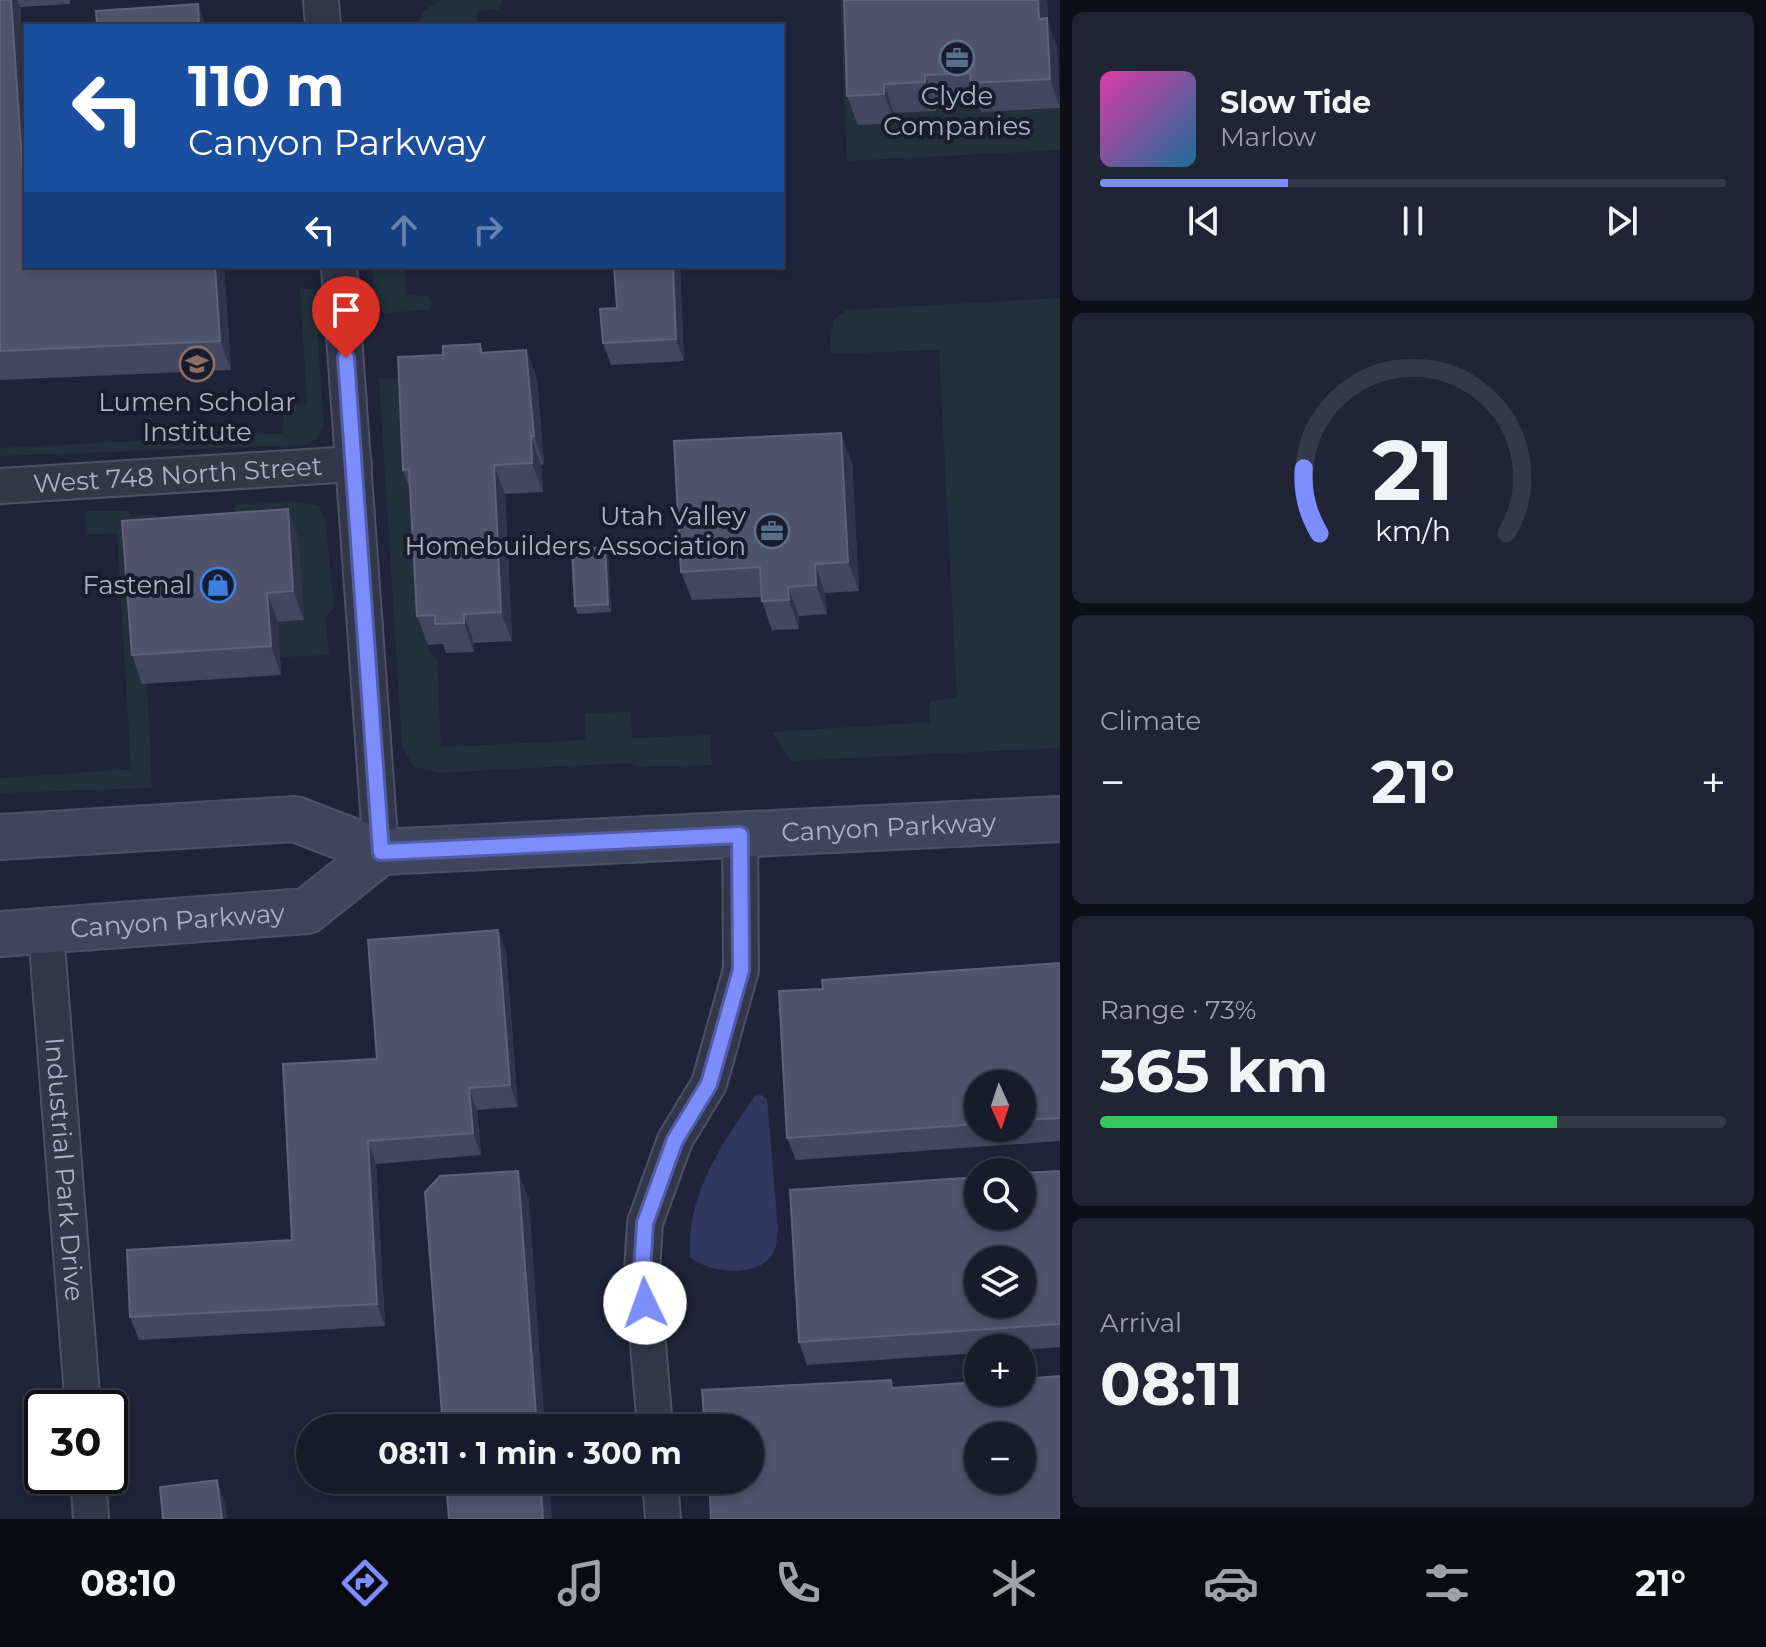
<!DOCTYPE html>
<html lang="en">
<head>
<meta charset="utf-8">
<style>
	body { margin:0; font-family:Montserrat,sans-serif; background:#212434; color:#f1f3f6; height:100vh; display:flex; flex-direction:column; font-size:30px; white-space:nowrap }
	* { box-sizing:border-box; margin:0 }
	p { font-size:26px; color:#9fa1a9 }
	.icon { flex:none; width:44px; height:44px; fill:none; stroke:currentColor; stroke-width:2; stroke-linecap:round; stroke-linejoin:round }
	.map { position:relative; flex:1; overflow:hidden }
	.sheet { display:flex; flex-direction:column; gap:12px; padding:12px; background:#0d0f18; width:706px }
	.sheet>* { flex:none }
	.top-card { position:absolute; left:24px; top:24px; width:760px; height:244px; border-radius:0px; box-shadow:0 4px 12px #0003,0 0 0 2px #363948; background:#1a4fa0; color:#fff; overflow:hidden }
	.needle { width:52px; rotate:177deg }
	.fabs { position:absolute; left:964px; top:1070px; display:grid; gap:16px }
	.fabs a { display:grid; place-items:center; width:72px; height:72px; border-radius:50%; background:#181b2c; box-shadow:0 4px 12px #0003,0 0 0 2px #363948; font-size:40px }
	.speed { position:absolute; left:24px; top:1390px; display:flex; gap:16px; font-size:40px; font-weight:700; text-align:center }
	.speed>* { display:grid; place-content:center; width:104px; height:104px; border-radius:50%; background:#181b2c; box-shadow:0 4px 12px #0003,0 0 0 2px #363948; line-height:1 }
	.speed .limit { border:4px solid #111; border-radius:12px; background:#fff; color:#111 }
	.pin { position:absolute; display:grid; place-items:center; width:68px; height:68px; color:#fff; margin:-82px -34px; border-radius:50% 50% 50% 0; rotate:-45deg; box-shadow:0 0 8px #0007 }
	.pin .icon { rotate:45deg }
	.me { position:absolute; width:88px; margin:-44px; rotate:357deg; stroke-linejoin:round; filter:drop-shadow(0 0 6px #0008) }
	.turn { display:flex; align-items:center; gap:28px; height:168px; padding:0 32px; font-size:36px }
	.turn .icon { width:104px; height:104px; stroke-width:2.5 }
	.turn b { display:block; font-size:56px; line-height:68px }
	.lanes { display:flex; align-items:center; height:76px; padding:0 32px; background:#0003; justify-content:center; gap:40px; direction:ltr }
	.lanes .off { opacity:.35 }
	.big { font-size:60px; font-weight:700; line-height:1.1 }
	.sheet .widget { flex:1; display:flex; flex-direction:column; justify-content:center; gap:12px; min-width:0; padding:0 28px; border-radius:12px; background:#212434 }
	.sheet .dial { align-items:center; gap:0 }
	.dial svg { height:208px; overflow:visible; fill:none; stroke:#363948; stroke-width:7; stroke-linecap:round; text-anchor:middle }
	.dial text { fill:#f1f3f6; stroke:none }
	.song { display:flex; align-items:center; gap:24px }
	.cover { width:96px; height:96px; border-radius:12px; background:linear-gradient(135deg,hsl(320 70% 55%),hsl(200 70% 35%)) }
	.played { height:8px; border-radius:4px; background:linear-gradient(90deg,#7c8dfd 30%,#363948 30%) }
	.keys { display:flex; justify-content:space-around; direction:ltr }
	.heat { display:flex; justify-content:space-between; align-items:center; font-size:44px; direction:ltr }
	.charge { height:12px; border-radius:6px; background:linear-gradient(90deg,#34c759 73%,#363948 0) }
	.trip { position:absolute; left:296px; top:1414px; width:468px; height:80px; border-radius:40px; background:#181b2c; box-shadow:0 4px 12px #0003,0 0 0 2px #363948; font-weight:700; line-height:80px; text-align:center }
	.tabs { display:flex; height:128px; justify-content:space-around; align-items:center; background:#0a0b12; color:#9fa1a9 }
	.tabs .icon { width:56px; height:56px }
	.tabs .selected { color:#7c8dfd }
	.tabs b { font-size:36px; color:#f1f3f6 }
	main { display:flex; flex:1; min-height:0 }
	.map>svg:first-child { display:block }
	.green { fill:#22313b }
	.water { fill:#303860 }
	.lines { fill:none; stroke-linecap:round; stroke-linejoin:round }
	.minor-casing { stroke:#4e5164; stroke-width:38 }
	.secondary-casing { stroke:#4e5164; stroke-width:48 }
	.minor { stroke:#33374a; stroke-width:34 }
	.secondary { stroke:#41445d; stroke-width:44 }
	.wall { fill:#434862; fill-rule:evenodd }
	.shaded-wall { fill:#30354d }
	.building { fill:#4f536c; stroke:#5e627a; stroke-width:2; fill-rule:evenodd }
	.route-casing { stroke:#515ca4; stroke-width:20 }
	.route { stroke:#7c8dfd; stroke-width:14 }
	.labels { text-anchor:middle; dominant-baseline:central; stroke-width:8; stroke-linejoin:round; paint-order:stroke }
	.poi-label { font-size:26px; fill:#aeb1c6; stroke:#191c2e }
	.street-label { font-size:26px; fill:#aeb1c6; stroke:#191c2e }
</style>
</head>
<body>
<main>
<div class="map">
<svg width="1060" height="1519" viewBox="0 0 1060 1519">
	<rect width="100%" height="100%" fill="#20243a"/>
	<!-- green -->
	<path class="green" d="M441,0h62l-5,10 -21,1v15h-59l5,-15z
		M840,0h13l42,122 -1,-9 42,-3 -1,-6 46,-3 1,11 78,-4v42l-213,11z
		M373,266h32l1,29 21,1 4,3 1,6 -4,5 -44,3c-14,-9 -10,-31 -11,-47z
		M300,289h14l10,137 -8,13 -10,6 -306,11v-8l283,-15 1,-27 23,-2z
		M1060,298v450l-269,13 -19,-29 158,-10v-21l27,-3 -18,-348 -108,4 -1,-14 4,-21 13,-9z
		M454,376l-34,124 8,149 9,10 4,88 144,-7v-27l46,-1 1,26 78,-3 2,30 -71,2 -14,-4 -188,10 -25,-6 -12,-21 -23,-367z
		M295,501l24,5 7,17 8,85 -9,9 4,38 -49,2 -2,-35 25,-2 -65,-78 -3,-37z
		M85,511h44l2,5 25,-2 4,34 -18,136h5l5,104 -152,5v-15l131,-9 -14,-236 -31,2z"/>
	<!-- water -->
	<path class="water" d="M761,1095l6,4 11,131c-1,6 -1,14 -3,19 -11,30 -65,25 -85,8 -4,-61 31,-112 65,-161z"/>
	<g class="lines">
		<!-- minor casing -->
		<g class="minor-casing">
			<g id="minor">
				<path d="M321,0l2,26"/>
				<path d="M339,266l42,586"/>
				<path id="s1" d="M0,486l354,-22"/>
				<path id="s2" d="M46,932l37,476"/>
				<path d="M655,1428l-13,-156 3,-49 30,-83 34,-56 32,-114 -1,-135"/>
				<path d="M88,1476l3,43"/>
				<path d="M660,1480l3,39"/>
			</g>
		</g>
		<!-- secondary casing -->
		<g class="secondary-casing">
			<g id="secondary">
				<path id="s3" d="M0,837l295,-18 86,33 679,-33"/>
				<path id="s4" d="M0,934l307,-23 74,-59"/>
			</g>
		</g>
		<!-- minor -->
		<use href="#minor" class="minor"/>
		<!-- secondary -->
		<use href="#secondary" class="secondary"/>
	</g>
	<!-- wall -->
	<path class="wall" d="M0,0h70v4l-50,3 6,91v168h198l7,104 -231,10z
		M844,0h203l1,23 9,24 3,61 -79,4 -4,-10 -42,2 1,7 -42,2 1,10 -37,2 -11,-29z
		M680,266l4,95 -73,4 -8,-22 14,-35z
		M480,344l3,8 43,-2 11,29 7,85 -3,1 2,27 -38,2 7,147 -38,2v9l-28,1 -3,-9 -15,1 -11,-29 -7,-127 -7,-19 40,-115z
		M852,462l7,129 -34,2 2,21 -28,2v13l-27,1 -10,-29 -1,-4 -69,3 -11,-28z
		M288,509l10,29 6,82 -26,2 3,53 -139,9 -10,-29z
		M605,547l3,8 3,57 -33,2 -3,-8z
		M498,930l8,22 12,155 -41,3 4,45 -105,9 9,162 -246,14 -9,-23 162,-77 85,-181z
		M1060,963v178l-264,19 -9,-22 36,-149zM978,1084h44v44h-44z
		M1060,1171v176l-38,3v-2h-44v5l-171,12 -8,-23z"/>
	<!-- shaded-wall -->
	<path class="shaded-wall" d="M11,0h6l3,7 6,91v120z
		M1038,0h9l1,23 9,24 3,61 -10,-29 -11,-60z
		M198,4l8,22h-7z
		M925,75l10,29 1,7 -11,-29z
		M884,84l10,29 1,10 -11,-29z
		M215,266h9l7,104 -11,-29z
		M673,266h7l4,95 -8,-22z
		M526,350l11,29 7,85 -10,-28z
		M841,433l11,29 7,129 -11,-29z
		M531,436l10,29 2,27 -11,-29z
		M494,465l11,29 7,147 -11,-29z
		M288,509l10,29 6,82 -11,-29z
		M605,547l3,8 3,57 -3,-8z
		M815,564l10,29 2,21 -11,-29z
		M788,587l11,29v13l-10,-29z
		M267,593l11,29 3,53 -10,-29z
		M464,614l10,29v9l-10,-29z
		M498,930l8,22 12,155 -8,-22z
		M469,1088l8,22 4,45 -8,-22z
		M368,1141l8,23 9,162 -8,-22z
		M518,1171l11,28 16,229h-8z
		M217,1480l8,23 2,16h-5z
		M540,1480h9l3,39h-9z"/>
	<!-- building -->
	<path class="building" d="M0,0h11l15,218v48h189l5,75 -220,10z
		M844,0h194l1,19 8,-1 3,61 -79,4 -1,-10 -45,2v7l-41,2v10l-37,2z
		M198,4l1,22h-102l-1,-15z
		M614,266h59l3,73 -73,4 -3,-34 17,-1z
		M480,344l1,9 45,-3 8,86h-3l1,27 -38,2 7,147 -37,2v9l-29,1v-9l-18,1 -8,-147 -6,1 -5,-113 45,-2v-9z
		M841,433l7,129 -33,2 1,21 -28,2 1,13 -27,1 -2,-34 -79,5 -7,-131z
		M288,509l5,82 -26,2 4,53 -139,9 -10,-134z
		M605,547l3,57 -33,2 -3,-56z
		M498,930l12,155 -41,3 4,45 -105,8 9,163 -247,13 -3,-67 165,-10 -9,-176 94,-5 -9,-119z
		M1060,963v155l-38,2v-36h-44v40l-191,14 -8,-147 44,-2 -1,-9z
		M518,1171l19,257h-94l-18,-236 15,-16z
		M1060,1171v153l-261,18 -9,-152 188,-13v39h44v-43zM978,1260h44v44h-44z
		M1060,1376v143h-349l-2,-39h41v-52h-45l-3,-38 189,-10 1,8 86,-6v10h44v-13zM978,1436h44v44h-44z
		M217,1480l5,39h-59l-3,-32z
		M446,1480h94l3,39h-94z"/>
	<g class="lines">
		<!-- route casing -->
		<g class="route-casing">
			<path id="route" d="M346,358l35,494 359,-17 1,135 -32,114 -34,56 -30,83 -3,49 3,31"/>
		</g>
		<!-- route -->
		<use href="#route" class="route"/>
	</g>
	<!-- icons -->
	<defs>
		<g id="office-ring" transform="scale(1.8)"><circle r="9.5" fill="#191c2e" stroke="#5c6f8a" stroke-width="1.5"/><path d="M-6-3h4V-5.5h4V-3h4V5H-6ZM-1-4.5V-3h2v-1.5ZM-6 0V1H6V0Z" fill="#5c6f8a"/></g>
		<g id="school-ring" transform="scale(1.8)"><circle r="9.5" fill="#191c2e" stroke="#8d6e63" stroke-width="1.5"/><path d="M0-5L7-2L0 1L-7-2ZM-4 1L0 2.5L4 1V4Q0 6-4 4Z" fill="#8d6e63"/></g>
		<g id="shop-ring" transform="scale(1.8)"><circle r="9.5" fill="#191c2e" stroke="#3f7fe0" stroke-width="1.5"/><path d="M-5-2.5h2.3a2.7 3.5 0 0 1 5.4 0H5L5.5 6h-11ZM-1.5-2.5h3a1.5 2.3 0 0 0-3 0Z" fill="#3f7fe0"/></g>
	</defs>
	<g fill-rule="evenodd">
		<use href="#office-ring" x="957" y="58"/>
		<use href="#school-ring" x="197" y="364"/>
		<use href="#office-ring" x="772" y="531"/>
		<use href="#shop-ring" x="218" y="585"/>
	</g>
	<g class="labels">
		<!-- poi labels -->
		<g class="poi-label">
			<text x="957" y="96">Clyde<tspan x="957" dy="30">Companies</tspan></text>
			<text x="197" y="402">Lumen Scholar<tspan x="197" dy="30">Institute</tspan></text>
			<text x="746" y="516" text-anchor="end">Utah Valley<tspan x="746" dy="30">Homebuilders Association</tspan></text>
			<text x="192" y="585" text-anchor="end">Fastenal</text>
		</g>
		<!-- street labels -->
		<g class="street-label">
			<text stroke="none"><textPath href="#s1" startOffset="178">West 748 North Street</textPath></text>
			<text stroke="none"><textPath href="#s3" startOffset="896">Canyon Parkway</textPath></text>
			<text stroke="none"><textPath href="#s4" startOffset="178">Canyon Parkway</textPath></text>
			<text stroke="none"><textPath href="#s2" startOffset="238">Industrial Park Drive</textPath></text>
		</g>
	</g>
</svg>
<div class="fabs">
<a><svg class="needle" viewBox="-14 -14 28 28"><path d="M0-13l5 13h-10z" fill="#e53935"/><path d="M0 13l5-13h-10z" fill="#9fa1a9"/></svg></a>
<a><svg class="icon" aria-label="search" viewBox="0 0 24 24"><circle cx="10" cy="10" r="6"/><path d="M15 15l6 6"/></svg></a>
<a><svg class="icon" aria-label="layers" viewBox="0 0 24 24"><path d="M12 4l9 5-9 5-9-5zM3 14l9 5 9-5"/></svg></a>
<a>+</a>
<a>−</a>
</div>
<div class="speed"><div class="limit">30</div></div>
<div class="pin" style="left:346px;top:358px;background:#d93025"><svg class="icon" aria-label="arrive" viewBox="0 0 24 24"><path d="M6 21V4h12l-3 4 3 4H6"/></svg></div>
<svg class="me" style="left:645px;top:1303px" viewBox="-20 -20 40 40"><circle r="19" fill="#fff"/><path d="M0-13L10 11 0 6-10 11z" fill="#7c8dfd"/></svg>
<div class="trip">08:11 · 1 min · 300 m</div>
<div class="top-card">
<div class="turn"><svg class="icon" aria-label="left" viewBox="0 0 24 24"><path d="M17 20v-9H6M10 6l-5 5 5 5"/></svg><div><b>110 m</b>Canyon Parkway</div></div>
<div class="lanes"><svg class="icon" aria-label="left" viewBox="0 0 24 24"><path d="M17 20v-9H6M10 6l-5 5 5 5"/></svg><svg class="icon off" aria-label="ahead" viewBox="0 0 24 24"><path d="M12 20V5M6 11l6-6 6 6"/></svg><svg class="icon off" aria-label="right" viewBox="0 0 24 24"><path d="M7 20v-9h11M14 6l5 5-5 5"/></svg></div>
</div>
</div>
<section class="sheet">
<div class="widget">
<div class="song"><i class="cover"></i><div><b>Slow Tide</b><p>Marlow</p></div></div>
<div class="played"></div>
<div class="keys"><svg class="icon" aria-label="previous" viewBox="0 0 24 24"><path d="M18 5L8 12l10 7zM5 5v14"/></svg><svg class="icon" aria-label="pause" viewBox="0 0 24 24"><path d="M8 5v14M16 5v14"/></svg><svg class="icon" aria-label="next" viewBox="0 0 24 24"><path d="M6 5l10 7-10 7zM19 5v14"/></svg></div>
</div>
<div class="widget dial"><svg viewBox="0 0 100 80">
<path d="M14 69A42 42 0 1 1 86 69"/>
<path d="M14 69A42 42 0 0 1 8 44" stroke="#7c8dfd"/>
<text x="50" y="56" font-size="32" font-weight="700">21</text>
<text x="50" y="72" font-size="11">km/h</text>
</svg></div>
<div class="widget"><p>Climate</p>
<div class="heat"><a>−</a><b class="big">21°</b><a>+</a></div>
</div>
<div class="widget"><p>Range · 73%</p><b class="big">365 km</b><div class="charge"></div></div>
<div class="widget"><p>Arrival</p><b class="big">08:11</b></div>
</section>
</main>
<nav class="tabs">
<b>08:10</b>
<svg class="icon selected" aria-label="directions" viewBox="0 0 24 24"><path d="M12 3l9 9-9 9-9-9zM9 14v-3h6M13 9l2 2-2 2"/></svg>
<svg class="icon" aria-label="music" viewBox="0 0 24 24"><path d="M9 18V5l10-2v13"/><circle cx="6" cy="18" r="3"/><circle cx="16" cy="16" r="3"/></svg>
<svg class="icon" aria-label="phone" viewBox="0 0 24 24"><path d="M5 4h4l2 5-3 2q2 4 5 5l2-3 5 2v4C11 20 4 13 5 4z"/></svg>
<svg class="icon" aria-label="climate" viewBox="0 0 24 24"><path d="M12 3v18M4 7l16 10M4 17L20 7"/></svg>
<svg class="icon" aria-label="car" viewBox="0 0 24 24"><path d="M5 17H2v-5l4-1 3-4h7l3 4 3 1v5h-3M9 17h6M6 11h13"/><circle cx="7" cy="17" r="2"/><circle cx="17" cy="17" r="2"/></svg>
<svg class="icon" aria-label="filters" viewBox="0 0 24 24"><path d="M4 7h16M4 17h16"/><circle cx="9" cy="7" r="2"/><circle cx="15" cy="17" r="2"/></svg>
<b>21°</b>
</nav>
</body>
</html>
